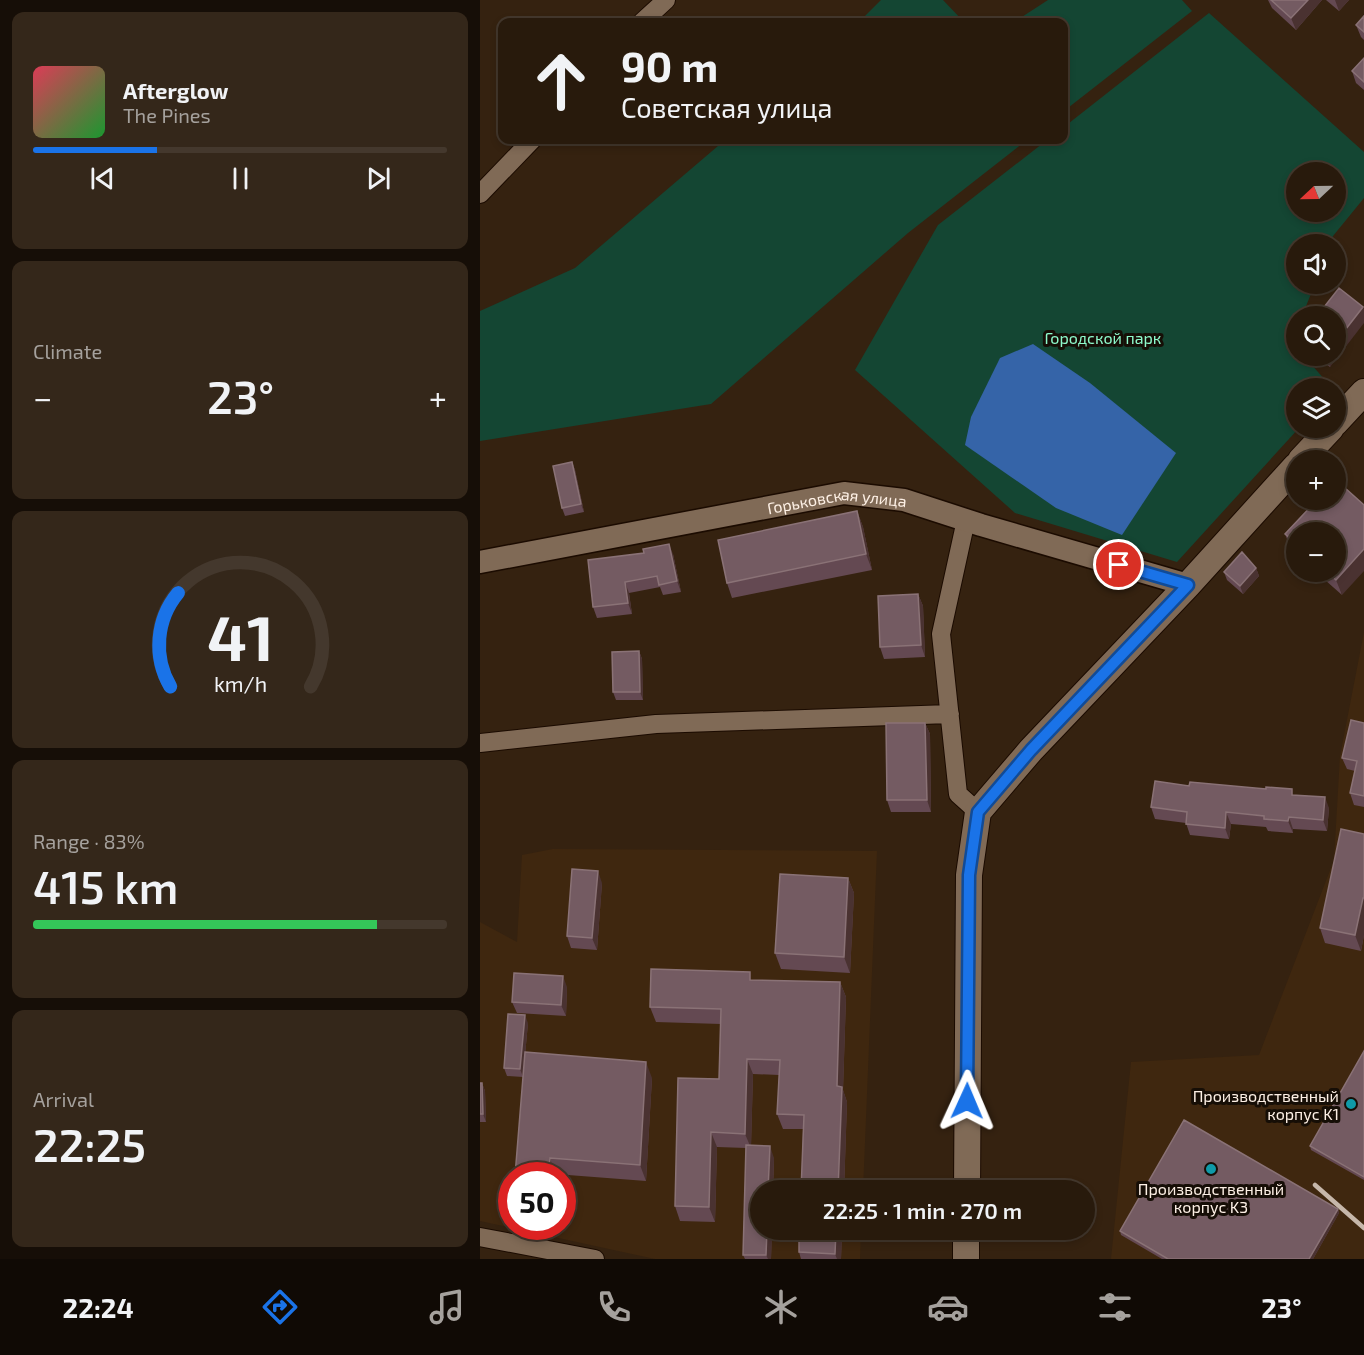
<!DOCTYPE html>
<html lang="en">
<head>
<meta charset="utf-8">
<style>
	body { margin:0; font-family:"Exo 2",sans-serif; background:#34271a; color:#f1f3f6; height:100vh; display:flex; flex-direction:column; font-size:22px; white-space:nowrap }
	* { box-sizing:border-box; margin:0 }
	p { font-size:20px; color:#a5a19d }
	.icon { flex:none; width:33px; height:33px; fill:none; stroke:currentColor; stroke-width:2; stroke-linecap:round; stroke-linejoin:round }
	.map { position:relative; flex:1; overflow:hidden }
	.details { display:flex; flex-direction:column; gap:12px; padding:12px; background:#160e07; width:480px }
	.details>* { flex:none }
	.hud { position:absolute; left:18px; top:18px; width:570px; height:126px; border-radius:12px; box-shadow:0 3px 9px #0003,0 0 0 2px #44382d; background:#281a0c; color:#f1f3f6; overflow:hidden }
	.needle { width:39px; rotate:248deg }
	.fabs { position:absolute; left:806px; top:162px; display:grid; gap:12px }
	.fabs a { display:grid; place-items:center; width:60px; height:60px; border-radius:50%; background:#281a0c; box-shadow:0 3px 9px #0003,0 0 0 2px #44382d; font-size:30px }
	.speed { position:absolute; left:18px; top:1162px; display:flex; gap:12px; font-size:30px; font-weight:700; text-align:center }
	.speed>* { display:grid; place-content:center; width:78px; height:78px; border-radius:50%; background:#281a0c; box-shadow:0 3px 9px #0003,0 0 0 2px #44382d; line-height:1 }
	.speed .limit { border:9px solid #d22; background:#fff; color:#111 }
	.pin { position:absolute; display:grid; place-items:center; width:51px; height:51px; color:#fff; margin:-26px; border:3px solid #fff; border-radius:50%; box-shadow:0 2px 6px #0007 }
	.me { position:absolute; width:66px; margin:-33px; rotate:1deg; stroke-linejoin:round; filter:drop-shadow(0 0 4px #0008) }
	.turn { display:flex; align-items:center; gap:21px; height:126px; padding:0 24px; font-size:27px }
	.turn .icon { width:78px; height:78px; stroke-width:2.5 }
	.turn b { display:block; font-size:42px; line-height:51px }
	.big { font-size:45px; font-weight:600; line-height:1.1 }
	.details .card { flex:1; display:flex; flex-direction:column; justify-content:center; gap:9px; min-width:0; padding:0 21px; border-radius:12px; background:#34271a }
	.details .dial { align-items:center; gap:0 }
	.dial svg { height:156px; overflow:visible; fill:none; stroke:#44382d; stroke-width:7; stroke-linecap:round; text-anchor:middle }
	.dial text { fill:#f1f3f6; stroke:none }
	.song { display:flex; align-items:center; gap:18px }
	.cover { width:72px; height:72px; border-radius:9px; background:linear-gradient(135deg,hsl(350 70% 55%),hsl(130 70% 35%)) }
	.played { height:6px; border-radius:3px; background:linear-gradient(90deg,#1a73e8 30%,#44382d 30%) }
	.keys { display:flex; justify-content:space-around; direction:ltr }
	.heat { display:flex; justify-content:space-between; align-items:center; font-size:33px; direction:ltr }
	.charge { height:9px; border-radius:4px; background:linear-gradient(90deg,#34c759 83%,#44382d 0) }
	.trip { position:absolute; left:270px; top:1180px; width:345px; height:60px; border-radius:30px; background:#281a0c; box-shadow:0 3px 9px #0003,0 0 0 2px #44382d; font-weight:600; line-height:60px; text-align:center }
	.tabs { display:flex; height:96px; justify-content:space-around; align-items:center; background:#100a05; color:#a5a19d }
	.tabs .icon { width:42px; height:42px }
	.tabs .current { color:#1a73e8 }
	.tabs b { font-size:27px; color:#f1f3f6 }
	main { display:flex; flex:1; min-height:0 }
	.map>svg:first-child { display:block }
	.built { fill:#3f270f; fill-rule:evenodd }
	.green { fill:#144633; fill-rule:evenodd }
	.water { fill:#3564a8 }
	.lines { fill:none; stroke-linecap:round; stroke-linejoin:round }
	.minor-casing { stroke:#1b0b00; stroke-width:20 }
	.tertiary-casing { stroke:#1b0b00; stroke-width:25 }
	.secondary-casing { stroke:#1b0b00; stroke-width:28 }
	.minor { stroke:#806a56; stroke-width:18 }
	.tertiary { stroke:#806a56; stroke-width:22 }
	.secondary { stroke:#806a56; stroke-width:26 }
	.rail { stroke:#c6b7aa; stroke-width:4.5 }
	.wall { fill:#644952 }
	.shaded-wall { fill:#4a3231 }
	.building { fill:#745b62; stroke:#8a7276; stroke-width:1.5 }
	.route-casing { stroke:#114b97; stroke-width:15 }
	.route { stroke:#1a73e8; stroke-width:10 }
	.culture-dot { fill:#0f9aa8; stroke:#160e06; stroke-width:2 }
	.labels { text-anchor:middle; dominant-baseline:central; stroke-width:6; stroke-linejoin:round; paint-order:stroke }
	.park-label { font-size:16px; fill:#8efacc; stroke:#160e06 }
	.street-label { font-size:16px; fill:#fdf0e5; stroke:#160e06 }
	.poi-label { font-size:16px; fill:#fdf0e5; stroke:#160e06; text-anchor:end }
</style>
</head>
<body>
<main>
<section class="details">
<div class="card">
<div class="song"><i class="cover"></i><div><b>Afterglow</b><p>The Pines</p></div></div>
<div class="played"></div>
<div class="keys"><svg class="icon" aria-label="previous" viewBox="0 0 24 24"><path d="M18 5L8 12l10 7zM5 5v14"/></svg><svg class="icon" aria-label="pause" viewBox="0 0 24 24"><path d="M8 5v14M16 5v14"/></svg><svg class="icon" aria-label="next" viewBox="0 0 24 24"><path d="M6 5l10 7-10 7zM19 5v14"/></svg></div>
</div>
<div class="card"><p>Climate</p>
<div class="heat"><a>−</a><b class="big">23°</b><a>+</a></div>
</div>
<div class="card dial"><svg viewBox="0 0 100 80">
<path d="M14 69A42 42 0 1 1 86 69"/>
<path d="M14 69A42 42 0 0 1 18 21" stroke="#1a73e8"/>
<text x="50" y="56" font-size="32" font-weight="700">41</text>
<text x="50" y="72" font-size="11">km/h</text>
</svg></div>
<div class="card"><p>Range · 83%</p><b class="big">415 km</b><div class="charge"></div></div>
<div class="card"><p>Arrival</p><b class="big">22:25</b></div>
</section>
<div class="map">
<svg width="884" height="1259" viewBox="0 0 884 1259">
	<rect width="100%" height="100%" fill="#352210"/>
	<!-- built -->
	<path class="built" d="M884,632v627h-253l20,-197 128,-7 75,-195 6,-104z
		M73,849l324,2 -14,340h-103v39h101l-1,29h-205l-175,-38v-299l37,20 5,-87zM32,1176h50v51h-50z"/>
	<!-- green -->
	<path class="green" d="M401,0h62l21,22h-105z
		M568,0h134l10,11 -128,100v-89h-50z
		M729,13l155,139v46l-31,38 -3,8h-34v40h19l-13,32h-6v16l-4,9 4,5v10h8l28,32h-36v40h3l-122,134 -162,-49 -160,-143 83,-145 109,-85h17v-13zM816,172h39v40h-39z
		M245,140h302l-119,93 -197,171 -231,37v-130l95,-43z"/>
	<!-- water -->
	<path class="water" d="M553,344l57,39 86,70 -54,82 -66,-27 -91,-63 6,-28 29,-59z"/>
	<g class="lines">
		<!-- minor casing -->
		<g class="minor-casing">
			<path id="minor" d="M162,22l24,-22
				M0,194l52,-54
				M486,520l-25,114 17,160 20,18
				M0,743l176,-19 294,-10
				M0,1237l115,22"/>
		</g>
		<!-- tertiary casing -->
		<g class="tertiary-casing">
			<g id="tertiary">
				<path id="s1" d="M0,562l364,-69 60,7 77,25 207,60"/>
			</g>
		</g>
		<!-- secondary casing -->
		<g class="secondary-casing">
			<path id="secondary" d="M855,423l29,-31
				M821,460l30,-32
				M487,1191l2,-316 9,-63 53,-62 157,-165 108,-119
				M486,1259v-29"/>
		</g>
		<!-- minor -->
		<use href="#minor" class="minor"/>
		<!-- tertiary -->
		<use href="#tertiary" class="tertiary"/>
		<!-- secondary -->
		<use href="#secondary" class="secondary"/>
		<!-- rail -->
		<path class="rail" d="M835,1185l49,43"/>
	</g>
	<!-- wall -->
	<path class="wall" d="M788,0h54l-26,30 -24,-22z
		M846,0h23l-10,11z
		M884,16v24l-3,-3 -5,-12z
		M884,58v32l-8,-7 -4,-12z
		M835,356h20l-5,11z
		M92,462l3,8 9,42 -19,4 -3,-8z
		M837,500l25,95 -26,-23h19l-39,-40v22l-5,-5 -6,-15z
		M377,511l6,16 9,43 -140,28 -5,-15z
		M193,554l8,38 -18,3 -3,-8 -31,6 3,21 -35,4 -4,-11 -5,-47z
		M776,568l3,8 -16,18 -16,-14 -3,-8z
		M438,594l5,12 2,51 -41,2 -4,-12z
		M159,651l3,8 1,41h-27l-3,-8z
		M445,723l5,11 1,78h-40l-4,-12z
		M884,723v84l-10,-2 -4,-12 5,-22 -8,-2 -5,-11z
		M709,786l106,9 34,13 -2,23 -34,-2v4l-25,-2 -2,-4 -35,-3 -2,15 -39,-4 -4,-12 -31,-4 -4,-12z
		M884,834v101l-3,16 -36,-8 -5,-15z
		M368,878l6,15 -4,80 -69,-4 -6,-16z
		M122,883l-5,67 -26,-2 -4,-12z
		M273,980l87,2 6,15 -3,93 4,12 -3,89h-43l2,-62h-20l-6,-15 2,-39 -26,-1 -2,71 23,13 -3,101h-26l-2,-4 3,-107 -29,-1 -2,75 -35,-1 -5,-15 44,-127 2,-55 -65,-2 -6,-15z
		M87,987l-1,29 -49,-3 -5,-11z
		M48,1023l-5,54 -16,-1 -3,-8z
		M884,1051v129l-53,-30 -1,-4z
		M172,1078l-6,103 -91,-7v2h-40z
		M0,1083h2l3,8 1,31h-6z
		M858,1209l1,4 -26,46h-151l-41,-24 -1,-4z
		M362,1230l-1,29h-40l-2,-7z"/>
	<!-- shaded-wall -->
	<path class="shaded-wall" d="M828,0h14l-26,30 -5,-12z
		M855,0h14l-10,11z
		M883,307l1,2v14l-34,44 -4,-11h9v-13z
		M92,462l3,8 9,42 -3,-8z
		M377,511l6,16 9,43 -6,-16z
		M189,544l4,10 8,38 -4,-11z
		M884,549v22l-22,24 -6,-15z
		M776,568l3,8 -16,18 -3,-8z
		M145,582l4,11 3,21 -4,-11z
		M438,594l5,12 2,51 -4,-12z
		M159,651l3,8 1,41 -3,-8z
		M445,723l5,11 1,78 -4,-12z
		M845,797l4,11 -2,23 -4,-11z
		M746,812l5,12 -2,15 -4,-11z
		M809,817l4,12v4l-5,-12z
		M118,871l4,12 -5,67 -5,-12z
		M368,878l6,15 -4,80 -6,-16z
		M883,898l1,2v35l-3,16 -6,-16z
		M83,976l4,11 -1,29 -5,-11z
		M360,982l6,15 -3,93 4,12 -3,89h-6l-1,-105z
		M45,1015l3,8 -5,54 -3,-8z
		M267,1059l6,15 -2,74 -6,-14z
		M166,1062l6,16 -6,103 -6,-16z
		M2,1083l3,8 1,31 -3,-8z
		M231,1132l6,15 -2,75 -6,-15z
		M290,1146l4,12 -1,33h-5z
		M70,1158l5,16v2h-7z
		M858,1209l1,4 -26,46h-4z
		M287,1230h5l-1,29h-3l-2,-4z
		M356,1230h6l-1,29h-4l-2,-5z"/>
	<!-- building -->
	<path class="building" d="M791,0h37l-17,18z
		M884,16v16l-8,-7z
		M884,58v24l-12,-11z
		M859,288l24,19 -28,36v-27h-18z
		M92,462l9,42 -19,4 -9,-42z
		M855,479l29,26v44l-28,31 -9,-8h8v-40h-39v11l-11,-9 32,-34h18z
		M377,511l9,43 -139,29 -9,-43z
		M189,544l8,37 -18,4 -2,-9 -32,6 3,21 -35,4 -5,-47 56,-7 -1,-4z
		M762,552l14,16 -16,18 -16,-14z
		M438,594l3,51 -41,2 -2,-51z
		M159,651l1,41h-27l-1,-40z
		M871,720l13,3v73l-14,-3 7,-32 -15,-3z
		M406,723h39l2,77h-40z
		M675,781l34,5 1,-4 76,7v-2l26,2v6l33,2 -2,23 -34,-3 -1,4 -24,-2v-3l-38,-4 -1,16 -39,-4 1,-12 -36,-5z
		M861,829l23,5v64h-1l-8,37 -35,-7z
		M92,869l26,2 -6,67 -25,-2z
		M300,874l68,4 -4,79 -69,-4z
		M171,969l99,3v8l90,2 -3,104 5,1 -4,104h-37l3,-76 -27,-1 3,-54 -33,-1 -2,75 -34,-2 -2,75 -34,-1 3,-128 41,1 2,-70 -71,-2z
		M34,973l49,3 -2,29 -49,-3z
		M28,1014l17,1 -5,54 -16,-1z
		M884,1051v126l-54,-31z
		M45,1052l121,10 -6,103 -90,-7 -2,18h-33z
		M0,1083h2l1,31h-3z
		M704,1120l154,89 -29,50h-141l-48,-28z
		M266,1145l24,1 -2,45h-8v39h7l-1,25h-23z
		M319,1230h37l-1,24 -36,-2z"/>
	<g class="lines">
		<!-- route casing -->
		<g class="route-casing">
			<path id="route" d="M487,1101l2,-226 9,-63 53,-62 157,-165 -69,-20"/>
		</g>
		<!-- route -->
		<use href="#route" class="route"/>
	</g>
	<!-- markers -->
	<g class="culture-dot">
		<circle cx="871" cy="1104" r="6"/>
		<circle cx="731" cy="1169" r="6"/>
	</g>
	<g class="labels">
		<!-- park labels -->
		<g class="park-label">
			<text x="623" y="337">Городской парк</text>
		</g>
		<!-- street labels -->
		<g class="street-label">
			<text stroke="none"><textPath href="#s1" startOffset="363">Горьковская улица</textPath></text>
		</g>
		<!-- poi labels -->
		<g class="poi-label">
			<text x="859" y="1095">Производственный<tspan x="859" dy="18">корпус K1</tspan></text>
			<text x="731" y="1188" text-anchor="middle">Производственный<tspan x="731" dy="18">корпус K3</tspan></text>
		</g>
	</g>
</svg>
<div class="fabs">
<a><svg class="needle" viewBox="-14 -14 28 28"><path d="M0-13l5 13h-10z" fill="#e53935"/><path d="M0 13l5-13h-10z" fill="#a5a19d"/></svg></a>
<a><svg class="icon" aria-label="sound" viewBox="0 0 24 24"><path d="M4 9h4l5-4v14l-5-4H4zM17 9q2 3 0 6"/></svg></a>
<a><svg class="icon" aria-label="search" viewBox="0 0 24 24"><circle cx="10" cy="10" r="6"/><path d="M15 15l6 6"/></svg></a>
<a><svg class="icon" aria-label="layers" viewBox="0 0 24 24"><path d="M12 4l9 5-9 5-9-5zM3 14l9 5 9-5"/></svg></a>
<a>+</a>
<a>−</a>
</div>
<div class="speed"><div class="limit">50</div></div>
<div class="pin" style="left:639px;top:565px;background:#d93025"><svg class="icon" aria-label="arrive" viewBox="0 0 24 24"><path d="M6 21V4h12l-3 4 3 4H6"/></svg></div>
<svg class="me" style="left:487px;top:1101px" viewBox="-20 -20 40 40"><path d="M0-17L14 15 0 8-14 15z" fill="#1a73e8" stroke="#fff" stroke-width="4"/></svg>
<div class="trip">22:25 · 1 min · 270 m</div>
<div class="hud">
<div class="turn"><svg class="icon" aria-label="ahead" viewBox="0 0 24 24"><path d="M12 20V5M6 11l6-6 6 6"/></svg><div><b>90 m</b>Советская улица</div></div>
</div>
</div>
</main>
<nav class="tabs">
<b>22:24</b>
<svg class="icon current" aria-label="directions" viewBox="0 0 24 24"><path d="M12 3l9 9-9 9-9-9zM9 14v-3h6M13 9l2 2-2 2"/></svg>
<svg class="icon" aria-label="music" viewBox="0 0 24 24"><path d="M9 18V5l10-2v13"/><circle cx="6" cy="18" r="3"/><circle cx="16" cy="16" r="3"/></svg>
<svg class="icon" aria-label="phone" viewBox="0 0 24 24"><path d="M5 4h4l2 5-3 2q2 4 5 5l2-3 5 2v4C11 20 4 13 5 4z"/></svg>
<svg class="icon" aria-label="climate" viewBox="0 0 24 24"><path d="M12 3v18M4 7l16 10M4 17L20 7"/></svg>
<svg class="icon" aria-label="car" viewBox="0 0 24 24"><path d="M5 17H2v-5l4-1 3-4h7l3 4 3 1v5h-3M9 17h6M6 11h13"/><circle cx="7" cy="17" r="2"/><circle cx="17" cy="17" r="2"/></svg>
<svg class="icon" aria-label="filters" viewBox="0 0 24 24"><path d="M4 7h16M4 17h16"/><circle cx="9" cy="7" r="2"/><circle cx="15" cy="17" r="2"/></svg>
<b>23°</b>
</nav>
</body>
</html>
